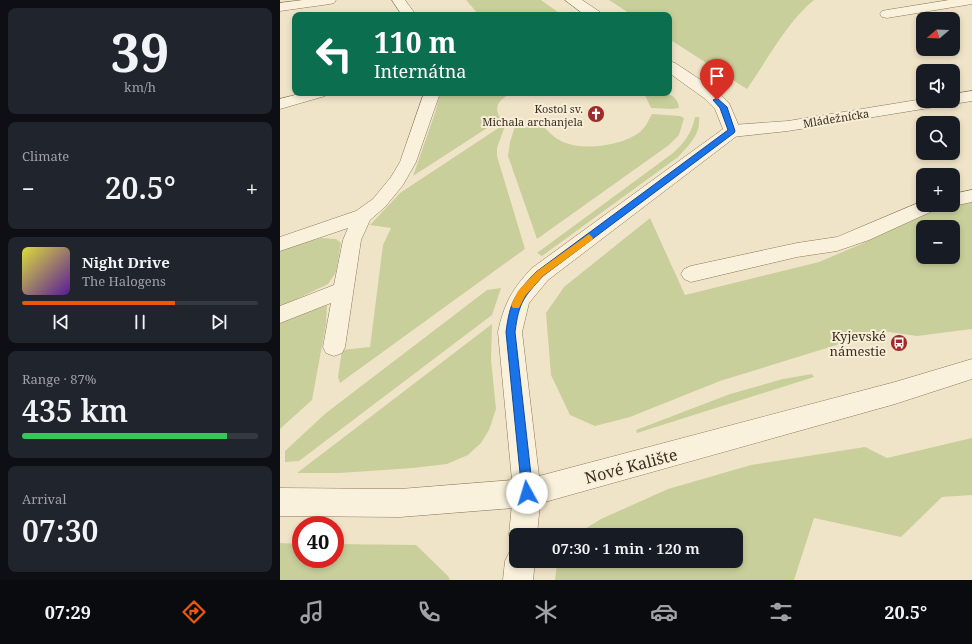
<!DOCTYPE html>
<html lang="en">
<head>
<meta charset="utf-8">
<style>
	body { margin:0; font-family:"Noto Serif",serif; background:#20242c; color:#f1f3f6; height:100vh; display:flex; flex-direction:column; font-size:15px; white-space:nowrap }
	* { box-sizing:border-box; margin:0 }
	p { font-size:13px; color:#9ea1a6 }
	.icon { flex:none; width:22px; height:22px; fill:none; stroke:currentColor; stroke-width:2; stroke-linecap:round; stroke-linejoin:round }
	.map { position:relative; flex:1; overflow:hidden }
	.panel { display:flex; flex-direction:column; gap:8px; padding:8px; background:#0d0f14; width:280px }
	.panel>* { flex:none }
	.top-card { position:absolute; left:12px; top:12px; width:380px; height:84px; border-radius:8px; box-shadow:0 2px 6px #0003; background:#0b6e4f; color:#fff; overflow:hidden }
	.needle { width:26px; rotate:251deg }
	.tools { position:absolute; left:636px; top:12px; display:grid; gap:8px }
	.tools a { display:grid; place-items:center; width:44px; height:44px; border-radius:8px; background:#171b24; box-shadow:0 2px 6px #0003; font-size:20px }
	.speed { position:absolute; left:12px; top:516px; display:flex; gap:8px; font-size:20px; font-weight:700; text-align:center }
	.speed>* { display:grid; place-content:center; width:52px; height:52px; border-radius:50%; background:#171b24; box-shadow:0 2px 6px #0003; line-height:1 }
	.speed .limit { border:6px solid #d22; background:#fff; color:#111 }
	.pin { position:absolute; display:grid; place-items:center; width:34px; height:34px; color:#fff; margin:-41px -17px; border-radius:50% 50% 50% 0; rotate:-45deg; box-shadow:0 0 4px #0007 }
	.pin .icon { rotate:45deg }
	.me { position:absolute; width:44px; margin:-22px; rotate:354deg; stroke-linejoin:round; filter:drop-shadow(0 0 3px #0008) }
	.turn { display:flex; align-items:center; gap:14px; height:84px; padding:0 16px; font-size:18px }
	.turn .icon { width:52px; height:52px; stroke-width:2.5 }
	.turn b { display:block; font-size:28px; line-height:34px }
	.big { font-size:30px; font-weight:600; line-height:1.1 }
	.panel .card { flex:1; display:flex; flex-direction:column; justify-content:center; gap:6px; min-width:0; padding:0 14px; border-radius:8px; background:#20242c }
	.panel .dial { align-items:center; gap:0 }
	.dial b { font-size:52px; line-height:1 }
	.song { display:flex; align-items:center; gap:12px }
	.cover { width:48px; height:48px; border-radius:6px; background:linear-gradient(135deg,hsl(60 70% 55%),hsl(270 70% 35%)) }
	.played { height:4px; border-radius:2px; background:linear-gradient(90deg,#ea580c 65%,#363941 65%) }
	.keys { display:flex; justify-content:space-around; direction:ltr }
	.heat { display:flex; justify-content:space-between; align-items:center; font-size:22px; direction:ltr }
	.charge { height:6px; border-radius:3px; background:linear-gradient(90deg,#34c759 87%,#363941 0) }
	.trip { position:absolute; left:229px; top:528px; width:234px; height:40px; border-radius:8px; background:#171b24; box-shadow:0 2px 6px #0003; font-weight:600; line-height:40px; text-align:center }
	.tabs { display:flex; height:64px; justify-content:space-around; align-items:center; background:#090b0e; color:#9ea1a6 }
	.tabs .icon { width:28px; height:28px }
	.tabs .on { color:#ea580c }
	.tabs b { font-size:18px; color:#f1f3f6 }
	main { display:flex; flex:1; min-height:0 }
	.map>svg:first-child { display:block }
	.green { fill:#c9cf9b; fill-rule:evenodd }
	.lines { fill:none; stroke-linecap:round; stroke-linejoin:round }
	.service-casing { stroke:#8d765c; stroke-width:1 }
	.minor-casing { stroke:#8d765c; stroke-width:1 }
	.tertiary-casing { stroke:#8d765c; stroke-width:1 }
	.service { fill:#faf1dc; fill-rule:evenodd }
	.minor { fill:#faf1dc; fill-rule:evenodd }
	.tertiary { fill:#faf1dc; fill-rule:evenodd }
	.route { fill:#1a73e8; stroke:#114b97 }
	.slow { fill:#f59e0b }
	.labels { text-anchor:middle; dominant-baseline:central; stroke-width:4; stroke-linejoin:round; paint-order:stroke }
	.far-poi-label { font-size:11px; fill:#3d2e20; stroke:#f7eed8; text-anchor:end }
	.far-street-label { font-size:11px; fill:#3d2e20; stroke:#f7eed8 }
	.poi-label { font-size:13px; fill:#3d2e20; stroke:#f7eed8; text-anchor:end }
	.near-street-label { font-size:16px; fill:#3d2e20; stroke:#f7eed8 }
</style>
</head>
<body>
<main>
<section class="panel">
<div class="card dial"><b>39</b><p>km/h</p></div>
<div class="card"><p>Climate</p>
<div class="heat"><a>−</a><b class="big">20.5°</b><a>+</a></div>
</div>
<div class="card">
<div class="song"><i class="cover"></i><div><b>Night Drive</b><p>The Halogens</p></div></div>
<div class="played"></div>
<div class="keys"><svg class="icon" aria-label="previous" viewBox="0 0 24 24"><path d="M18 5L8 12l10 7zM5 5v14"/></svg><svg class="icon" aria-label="pause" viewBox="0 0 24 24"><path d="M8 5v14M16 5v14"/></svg><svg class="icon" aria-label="next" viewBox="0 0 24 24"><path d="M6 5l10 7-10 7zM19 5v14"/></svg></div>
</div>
<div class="card"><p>Range · 87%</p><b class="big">435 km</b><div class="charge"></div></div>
<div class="card"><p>Arrival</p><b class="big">07:30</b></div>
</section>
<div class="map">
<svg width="692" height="580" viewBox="0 0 692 580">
	<rect width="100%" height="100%" fill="#f0e4c8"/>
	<!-- green -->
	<path class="green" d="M186,0h75l21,15h-83z
		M329,0h205c-28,23 -46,59 -67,89l-78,-50v-24h-37z
		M160,93h72c-12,5 -20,14 -11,26l-88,57 22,-63z
		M364,93c13,0 33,-4 35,15l-7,1 -21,-1z
		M372,114l28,2 4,2 -5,17 -10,10 -132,94 -29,-83 2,-14 5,-16 9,2 17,-4c7,7 13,14 22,18 21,9 58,4 77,-10 6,-5 8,-11 12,-18z
		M415,117h4c2,17 -10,28 -21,40l-136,99 -5,-3 136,-100c11,-10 19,-20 22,-36z
		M226,123l-9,25v8l28,93 -185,134 -2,-6 4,-27 28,-3 13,-102 8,-17 -21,-3 30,-32z
		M692,201v128l-55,7 -35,-5 -162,50 -90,36 -35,9 -25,-11 -19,-40 -5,-62 18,-26 86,-69 35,77 134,-33 40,-17 77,-37zM643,227h30v30h-30z
		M41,238l15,1 5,4 -5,29 -8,12 -48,23v-57z
		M221,288l-9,27 -193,146 -14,1v-11l41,-38 161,-123z
		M47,305l-1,19 -14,76 -32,29v-106z
		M212,324l-1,35 5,50 -7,21 -8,13 -13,12 -21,9 -34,4 -73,5h-43z
		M532,374l2,3 -177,56 -1,-3 94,-36 53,-15z
		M692,438v57l-30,2 -41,40 -87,-19 -20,62h-239l2,-16 2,-3h177v-26h-161l26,-16 67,-30 83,-24 114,-18 22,11z
		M0,543l21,1v15h34v-15l81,1 32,31 2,4h-170z"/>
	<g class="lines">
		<!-- service casing -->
		<g class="service-casing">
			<path id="service" d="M23,0h33l-2,3 -4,1 -50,7v-8z
				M112,0h13l11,15h-14z
				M669,0h23v4l-85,14 -5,-1 -2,-3 2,-3 5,-1z
				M23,93h25l-3,3 -45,13v-10z
				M144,93h16l-24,69 -13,23 -18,22 -15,13 -9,20 -16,107 -3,6 -8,3 -8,-3 -3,-6 8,-44 -51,20v-17l54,-21 9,-45 5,-12 -68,23v-14l76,-26 17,-12 18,-22 9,-15z
				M692,190v12l-19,4 -4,-1h4v-11z
				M643,201v4h17l-3,4 -68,31 -32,11 -40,6 -106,25 -7,-3 -3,-5 3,-5 7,-3 106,-23 40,-6z"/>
		</g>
		<!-- minor casing -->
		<g class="minor-casing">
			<path id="minor" d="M692,91v10c-11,2 -21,3 -31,5l-153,25 -56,6 -6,-2 -3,-4 3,-4 6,-2 56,-4 135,-22v2h30v-7z
				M247,479l10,4 4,10 -4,42h-21v11l-3,-1 -4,-10 4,-42 4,-10z
				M236,548v13h19l-2,19h-30l2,-19 5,-10z"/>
		</g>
		<!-- tertiary casing -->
		<g class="tertiary-casing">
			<path id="tertiary" d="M285,0h17l18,12 2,3h-17z
				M389,61l6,2 41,27 13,13 12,28 -3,4 -190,145 -19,23 -7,29 17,144 356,-94 77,-23v20l-77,25 -368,103 -127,10 -120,-1v-28l120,1 112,-9 -14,-148c6,-28 14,-43 34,-64l191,-139 -8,-20 -11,-11 -35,-25z"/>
		</g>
		<!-- service -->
		<use href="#service" class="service"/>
		<!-- minor -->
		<use href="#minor" class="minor"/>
		<!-- tertiary -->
		<use href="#tertiary" class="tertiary"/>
	</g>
	<!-- route -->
	<path class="route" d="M437,98l10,9 8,24 -1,2 -191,143c-20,22 -24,26 -28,56l18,161 -2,4 -4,2 -4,-2 -1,-4 -16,-161c4,-31 9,-38 30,-60l192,-142 -8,-22 -7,-8z"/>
	<!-- slow -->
	<path class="slow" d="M309,234l4,4 -1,2 -49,36 -18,20 -6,12h-6l-2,-3 7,-14 18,-19z"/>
	<!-- icons -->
	<defs>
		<g id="church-disc" transform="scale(0.9)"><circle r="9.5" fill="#9e2a2b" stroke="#f7eed8"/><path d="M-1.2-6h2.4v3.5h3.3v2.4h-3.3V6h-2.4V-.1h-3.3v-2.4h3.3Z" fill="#fff"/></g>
		<g id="bus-disc" transform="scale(0.9)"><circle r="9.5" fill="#9e2a2b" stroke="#f7eed8"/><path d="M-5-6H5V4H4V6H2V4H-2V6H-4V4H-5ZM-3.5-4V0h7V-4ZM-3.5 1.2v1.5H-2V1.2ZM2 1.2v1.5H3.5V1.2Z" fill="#fff"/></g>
	</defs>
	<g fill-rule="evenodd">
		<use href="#church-disc" x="316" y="114"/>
		<use href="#bus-disc" x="619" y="343"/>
	</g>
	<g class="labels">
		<!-- far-poi labels -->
		<g class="far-poi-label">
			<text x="303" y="108">Kostol sv.<tspan x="303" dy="13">Michala archanjela</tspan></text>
		</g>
		<!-- far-street labels -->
		<g class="far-street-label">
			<text transform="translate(556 118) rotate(-9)">Mládežnícka</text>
		</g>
		<!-- poi labels -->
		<g class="poi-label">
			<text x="606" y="336">Kyjevské<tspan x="606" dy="15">námestie</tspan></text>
		</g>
		<!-- near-street labels -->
		<g class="near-street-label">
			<text transform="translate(351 466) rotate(-15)">Nové Kalište</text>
		</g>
	</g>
</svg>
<div class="tools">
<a><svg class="needle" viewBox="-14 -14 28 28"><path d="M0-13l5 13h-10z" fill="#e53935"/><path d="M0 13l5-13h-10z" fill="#9ea1a6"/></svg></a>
<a><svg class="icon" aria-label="sound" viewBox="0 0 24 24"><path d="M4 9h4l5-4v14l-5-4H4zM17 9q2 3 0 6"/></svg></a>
<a><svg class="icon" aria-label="search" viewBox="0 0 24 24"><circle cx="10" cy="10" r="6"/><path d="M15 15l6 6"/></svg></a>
<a>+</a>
<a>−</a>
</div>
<div class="speed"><div class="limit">40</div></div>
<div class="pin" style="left:437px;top:100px;background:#d93025"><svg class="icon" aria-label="arrive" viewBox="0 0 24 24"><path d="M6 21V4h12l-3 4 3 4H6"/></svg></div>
<svg class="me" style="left:247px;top:493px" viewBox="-20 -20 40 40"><circle r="19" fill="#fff"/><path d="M0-13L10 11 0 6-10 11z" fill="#1a73e8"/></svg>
<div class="trip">07:30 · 1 min · 120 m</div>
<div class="top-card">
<div class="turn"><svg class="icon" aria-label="left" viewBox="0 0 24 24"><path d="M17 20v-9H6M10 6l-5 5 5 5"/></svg><div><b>110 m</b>Internátna</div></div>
</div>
</div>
</main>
<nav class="tabs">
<b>07:29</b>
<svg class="icon on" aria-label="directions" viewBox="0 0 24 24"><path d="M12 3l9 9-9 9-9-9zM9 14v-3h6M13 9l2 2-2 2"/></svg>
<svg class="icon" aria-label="music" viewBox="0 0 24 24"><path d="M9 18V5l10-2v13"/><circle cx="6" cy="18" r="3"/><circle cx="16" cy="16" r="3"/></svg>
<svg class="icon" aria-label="phone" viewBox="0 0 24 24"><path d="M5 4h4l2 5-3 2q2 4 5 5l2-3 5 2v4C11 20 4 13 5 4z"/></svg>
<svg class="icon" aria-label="climate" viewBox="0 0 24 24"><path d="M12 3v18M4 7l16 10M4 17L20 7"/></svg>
<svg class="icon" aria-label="car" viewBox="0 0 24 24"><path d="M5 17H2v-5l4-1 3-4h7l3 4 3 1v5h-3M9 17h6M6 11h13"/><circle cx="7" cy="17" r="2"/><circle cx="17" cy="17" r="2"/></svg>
<svg class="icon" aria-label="filters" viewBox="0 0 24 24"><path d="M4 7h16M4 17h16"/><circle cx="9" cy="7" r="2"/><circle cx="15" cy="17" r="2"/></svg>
<b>20.5°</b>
</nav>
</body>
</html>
